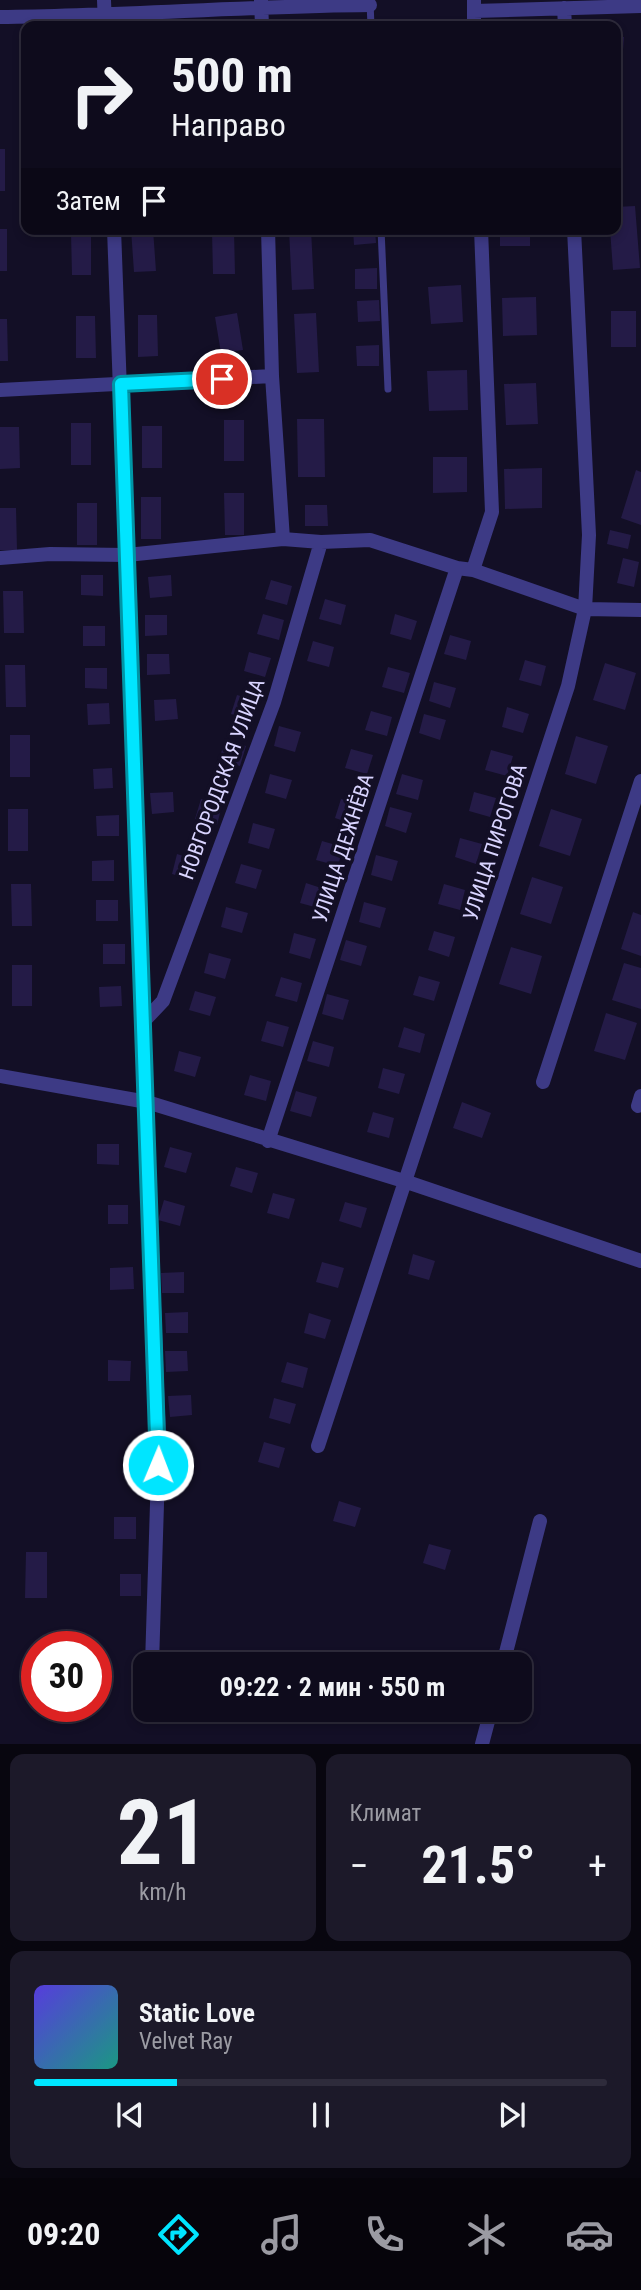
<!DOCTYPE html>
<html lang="ru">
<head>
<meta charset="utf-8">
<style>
	body { margin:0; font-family:"Roboto Condensed",sans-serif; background:#1c1929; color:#f1f3f6; height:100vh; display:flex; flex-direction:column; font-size:26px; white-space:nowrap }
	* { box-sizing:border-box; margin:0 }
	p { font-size:23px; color:#9b9ba3 }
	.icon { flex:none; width:38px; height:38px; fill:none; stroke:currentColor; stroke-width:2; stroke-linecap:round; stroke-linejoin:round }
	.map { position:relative; height:1744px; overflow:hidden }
	.panel { display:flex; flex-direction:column; gap:10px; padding:10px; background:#08060f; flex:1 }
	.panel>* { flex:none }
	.hud { position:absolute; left:21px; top:21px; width:600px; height:214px; border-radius:14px; box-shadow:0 4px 10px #0003,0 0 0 2px #2e2b3b; background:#0e0b1c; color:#f1f3f6; overflow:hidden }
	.speed { position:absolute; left:21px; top:1631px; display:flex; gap:14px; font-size:35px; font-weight:700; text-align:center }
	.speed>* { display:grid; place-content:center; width:91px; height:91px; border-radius:50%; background:#0e0b1c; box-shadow:0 4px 10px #0003,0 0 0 2px #2e2b3b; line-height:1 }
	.speed .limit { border:10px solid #d22; background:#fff; color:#111 }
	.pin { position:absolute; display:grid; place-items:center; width:60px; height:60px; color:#fff; margin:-30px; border:4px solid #fff; border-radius:50%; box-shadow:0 2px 7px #0007 }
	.me { position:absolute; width:77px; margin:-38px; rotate:1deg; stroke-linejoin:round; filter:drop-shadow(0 0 5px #0008) }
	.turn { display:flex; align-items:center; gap:24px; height:147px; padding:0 35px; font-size:32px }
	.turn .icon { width:91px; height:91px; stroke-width:2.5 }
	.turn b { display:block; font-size:49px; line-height:60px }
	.then { display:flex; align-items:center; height:66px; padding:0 35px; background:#0003; gap:14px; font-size:26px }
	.big { font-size:52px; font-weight:700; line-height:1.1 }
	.panel .widget { flex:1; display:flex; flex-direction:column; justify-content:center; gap:10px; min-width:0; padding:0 24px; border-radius:14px; background:#1c1929 }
	.panel .dial { align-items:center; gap:0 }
	.dial b { font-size:91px; line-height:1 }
	.song { display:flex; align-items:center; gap:21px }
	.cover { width:84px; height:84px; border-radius:10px; background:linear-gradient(135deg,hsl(250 70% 55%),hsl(170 70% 35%)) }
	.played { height:7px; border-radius:4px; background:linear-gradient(90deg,#00e5ff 25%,#2e2b3b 25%) }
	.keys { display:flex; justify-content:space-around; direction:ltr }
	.heat { display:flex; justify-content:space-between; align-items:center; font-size:38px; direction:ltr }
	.panel .tiles { flex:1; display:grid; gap:10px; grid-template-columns:1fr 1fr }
	.widget:last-child { grid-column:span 2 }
	.trip { position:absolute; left:133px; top:1652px; width:399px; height:70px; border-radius:14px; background:#0e0b1c; box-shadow:0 4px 10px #0003,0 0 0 2px #2e2b3b; font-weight:700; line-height:70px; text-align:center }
	.dock { display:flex; height:112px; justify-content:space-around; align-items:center; background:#06040b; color:#9b9ba3 }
	.dock .icon { width:49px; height:49px }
	.dock .active { color:#00e5ff }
	.dock b { font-size:32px; color:#f1f3f6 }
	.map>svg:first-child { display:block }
	.building { fill:#241b47 }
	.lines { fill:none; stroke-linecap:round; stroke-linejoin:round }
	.service { stroke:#3d3a85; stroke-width:7 }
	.minor { stroke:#3d3a85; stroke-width:14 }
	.route-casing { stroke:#0095a6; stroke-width:18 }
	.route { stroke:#00e5ff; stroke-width:12 }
	.labels { text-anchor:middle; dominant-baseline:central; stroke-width:7; stroke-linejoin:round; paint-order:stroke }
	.street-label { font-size:21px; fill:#d9d4ff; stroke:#130f26 }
</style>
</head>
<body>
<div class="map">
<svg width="641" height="1744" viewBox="0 0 641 1744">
	<rect width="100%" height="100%" fill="#130f26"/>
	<!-- building -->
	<path class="building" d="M616,37h8l-2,25h-6z
		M0,149h5v42h-5z
		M635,206l5,62 -27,2 -3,-41h6v-22z
		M0,229h7v42h-7z
		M131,229h22l3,42 -22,1z
		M311,229l3,60 -22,1 -3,-60z
		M353,229h22l1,14 -22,2z
		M423,229h36v4l-36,2z
		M500,229h30v17h-30z
		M212,231h22l1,43h-22z
		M71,233h20v42h-19z
		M377,268v21h-22v-20z
		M461,285l2,37 -32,2 -3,-37z
		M536,297l1,38 -34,1 -1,-38z
		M379,300l1,21 -22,1 -1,-21z
		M611,311h25v36h-25z
		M237,313l6,37 -22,3 -6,-36z
		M316,313l3,59 -22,1 -3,-59z
		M138,315h19l1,41 -20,1z
		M76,316h19l1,42h-20z
		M0,319h7l1,42h-8z
		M379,345v21h-22l-1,-20z
		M467,370l1,40 -39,1 -2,-40z
		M536,383l2,41 -32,1 -2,-41z
		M297,419h27l1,58h-27z
		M224,420h20v41h-20z
		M71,423h20v42h-20z
		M142,426h20v42h-20z
		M0,427h19l1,41 -20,1z
		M433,457h34v35l-34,1z
		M542,468v40l-37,1 -1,-40z
		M636,470l5,2v53l-20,-7z
		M224,493h20v42h-19z
		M141,497h20v42h-20z
		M77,503h20v42h-20z
		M305,505h22l1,21h-23z
		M0,508h16l1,42h-17z
		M610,530l21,5 -3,14 -21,-5z
		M623,558l16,4 -5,25 -17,-4z
		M81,575h22v21l-22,-1z
		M171,575l1,21 -22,2 -2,-21z
		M271,580l21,6 -5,19 -22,-6z
		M3,591h20l1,42h-20z
		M325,599l21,6 -5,20 -22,-6z
		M263,614l21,6 -5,20 -22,-6z
		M395,614l22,7 -6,19 -21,-6z
		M145,615h22v20l-22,1z
		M83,626h22v20h-22z
		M450,635l21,6 -5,19 -22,-6z
		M313,641l21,6 -5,20 -22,-6z
		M249,652l22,6 -6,19 -21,-6z
		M147,654h22l1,20 -23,1z
		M525,660l21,6 -5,20 -22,-6z
		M605,663l31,10 -11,37 -32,-10z
		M5,665h20l1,42h-20z
		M388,667l22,6 -6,20 -22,-6z
		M85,668h22v21l-22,-1z
		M434,682l22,6 -6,20 -21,-7z
		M237,695l21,6 -5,19 -22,-6z
		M176,699l2,20 -23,2 -1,-21z
		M109,703l1,21 -22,1 -1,-21z
		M507,707l22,7 -6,19 -21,-6z
		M371,711l21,6 -5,19 -22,-6z
		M424,714l22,6 -6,20 -21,-7z
		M279,726l22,6 -6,20 -21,-6z
		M10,735h20v42h-20z
		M576,736l32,10 -12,38 -31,-10z
		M225,740l21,6 -6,20 -21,-6z
		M351,749l22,6 -6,19 -22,-6z
		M491,750l22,6 -6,20 -22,-6z
		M112,768l1,20 -19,1 -1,-20z
		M270,774l22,6 -6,19 -21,-6z
		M402,774l21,6 -5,20 -22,-6z
		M173,792l1,20 -22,2 -2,-21z
		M474,792l22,6 -6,19 -21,-6z
		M201,799l21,6 -5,20 -22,-6z
		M341,799l21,6 -6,20 -21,-7z
		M390,807l22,6 -6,20 -21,-7z
		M8,809h20v42h-20z
		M551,809l31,10 -12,37 -31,-10z
		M119,815v21h-22l-1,-20z
		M253,823l22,6 -6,20 -21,-6z
		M460,838l22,6 -6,20 -21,-7z
		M322,841l21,6 -5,19 -22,-6z
		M177,854l22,7 -6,19 -21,-6z
		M376,855l22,6 -6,20 -21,-6z
		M114,860v21h-22v-20z
		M241,864l21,6 -6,19 -21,-6z
		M532,877l31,10 -12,37 -31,-10z
		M306,883l21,7 -5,19 -22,-6z
		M11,884h20l1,42h-20z
		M444,884l21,6 -5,20 -22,-6z
		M96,900h22v21h-22z
		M364,902l22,6 -6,20 -21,-6z
		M226,907l22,6 -6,20 -21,-6z
		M633,912l8,3v41l-20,-7z
		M434,931l21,6 -6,20 -21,-7z
		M294,933l22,6 -6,20 -21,-6z
		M346,940l21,6 -6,20 -21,-6z
		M103,944h22v20h-22z
		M511,947l31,9 -11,38 -32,-10z
		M209,953l22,6 -6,20 -21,-6z
		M624,963l17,5v41l-29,-9z
		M12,965h20v41h-20z
		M419,976l21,6 -6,19 -21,-6z
		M281,977l21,6 -5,19 -22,-6z
		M121,986l1,20 -22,1 -1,-20z
		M195,991l21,6 -6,19 -21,-6z
		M327,994l22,6 -6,20 -21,-6z
		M606,1013l31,10 -12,37 -31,-9z
		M267,1021l22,6 -6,20 -22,-6z
		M404,1027l21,7 -5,19 -22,-6z
		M313,1041l21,6 -5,20 -22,-6z
		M179,1051l22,6 -6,20 -21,-6z
		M383,1068l22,6 -6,20 -21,-6z
		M250,1075l21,6 -5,20 -22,-6z
		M296,1091l21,6 -6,20 -21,-6z
		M462,1102l29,11 -9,25 -29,-10z
		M373,1112l21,6 -5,20 -22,-6z
		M97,1144h22v21l-22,-1z
		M170,1147l22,6 -6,20 -22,-6z
		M236,1167l22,6 -6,20 -22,-7z
		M273,1193l22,6 -6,20 -22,-6z
		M164,1200l21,6 -5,20 -22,-6z
		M345,1202l22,6 -6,20 -22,-7z
		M108,1205h20v19h-20z
		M413,1254l22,7 -6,19 -21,-6z
		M322,1262l22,6 -6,20 -22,-6z
		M133,1267l1,22 -24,1v-22z
		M184,1272v21h-22l-1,-20z
		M188,1312v21h-22l-1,-20z
		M309,1313l22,7 -6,19 -21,-6z
		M165,1351h22l1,20 -22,1z
		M108,1360l23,1 -1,20h-22z
		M287,1362l21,6 -5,20 -22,-6z
		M191,1395l1,20 -22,2 -2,-21z
		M274,1398l22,6 -6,20 -21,-6z
		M264,1442l21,6 -6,20 -21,-6z
		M339,1501l22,7 -6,19 -22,-6z
		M114,1517h22v22h-22z
		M429,1544l22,6 -6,20 -22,-7z
		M26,1552h21v46h-22z
		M120,1574h21v22h-21z"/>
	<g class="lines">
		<!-- service -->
		<path class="service" d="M370,2l1,24
			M381,229l7,160"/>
		<!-- minor -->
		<path class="minor" d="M104,0l1,26
			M261,0l1,26
			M474,0v26
			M564,8l1,18
			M474,11l167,-5
			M0,17c123,-1 246,-11 370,-12
			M114,229l45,1211 -7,224
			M268,229l4,147 11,163
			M0,390l272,-14
			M0,558l50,-4 77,1 156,-16 38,3 49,-2 87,28 16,2 112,39 56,1
			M473,570l19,-58 -11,-283
			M144,1021l19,-20 111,-299 47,-160
			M0,1076l147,26 260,80 234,79
			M543,1082l98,-301
			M638,1106l3,-10
			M268,1141l189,-573
			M318,1446l250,-760 17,-77 4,-74 -15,-306
			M503,1664l37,-143
			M482,1744l9,-34"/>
	</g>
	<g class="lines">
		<!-- route casing -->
		<g class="route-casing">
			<path id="route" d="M158,1465l-37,-1081 101,-5"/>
		</g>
		<!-- route -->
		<use href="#route" class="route"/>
	</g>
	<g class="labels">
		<!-- street labels -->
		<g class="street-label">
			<text transform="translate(222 779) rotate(-70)">НОВГОРОДСКАЯ УЛИЦА</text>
			<text transform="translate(495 842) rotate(-72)">УЛИЦА ПИРОГОВА</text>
			<text transform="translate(343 848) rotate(-72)">УЛИЦА ДЕЖНЁВА</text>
		</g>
	</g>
</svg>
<div class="speed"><div class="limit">30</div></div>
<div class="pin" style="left:222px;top:379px;background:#d93025"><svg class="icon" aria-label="arrive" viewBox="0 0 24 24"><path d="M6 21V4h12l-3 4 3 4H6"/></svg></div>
<svg class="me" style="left:158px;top:1465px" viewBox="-20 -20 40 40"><circle r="17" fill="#00e5ff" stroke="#fff" stroke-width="3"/><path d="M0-11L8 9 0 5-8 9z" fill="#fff"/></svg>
<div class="trip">09:22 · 2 мин · 550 m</div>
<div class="hud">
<div class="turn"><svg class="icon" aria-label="right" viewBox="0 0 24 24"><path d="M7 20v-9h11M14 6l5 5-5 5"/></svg><div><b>500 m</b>Направо</div></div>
<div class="then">Затем<svg class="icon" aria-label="arrive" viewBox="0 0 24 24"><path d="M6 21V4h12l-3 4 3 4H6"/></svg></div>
</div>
</div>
<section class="panel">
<div class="tiles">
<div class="widget dial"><b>21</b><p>km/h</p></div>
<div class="widget"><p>Климат</p>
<div class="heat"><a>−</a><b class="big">21.5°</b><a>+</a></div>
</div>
<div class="widget">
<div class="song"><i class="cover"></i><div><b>Static Love</b><p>Velvet Ray</p></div></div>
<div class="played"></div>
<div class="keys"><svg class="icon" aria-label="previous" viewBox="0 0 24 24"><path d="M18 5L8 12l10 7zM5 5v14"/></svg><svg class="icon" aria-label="pause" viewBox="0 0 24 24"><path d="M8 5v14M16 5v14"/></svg><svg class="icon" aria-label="next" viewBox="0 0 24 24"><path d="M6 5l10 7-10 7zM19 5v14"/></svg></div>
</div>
</div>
</section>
<nav class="dock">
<b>09:20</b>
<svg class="icon active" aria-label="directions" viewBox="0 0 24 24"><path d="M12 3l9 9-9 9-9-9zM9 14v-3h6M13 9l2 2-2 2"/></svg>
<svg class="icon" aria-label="music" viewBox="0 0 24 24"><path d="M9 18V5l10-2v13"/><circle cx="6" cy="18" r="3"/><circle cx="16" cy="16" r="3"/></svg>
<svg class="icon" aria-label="phone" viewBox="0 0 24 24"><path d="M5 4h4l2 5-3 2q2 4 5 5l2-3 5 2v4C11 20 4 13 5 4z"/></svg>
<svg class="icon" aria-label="climate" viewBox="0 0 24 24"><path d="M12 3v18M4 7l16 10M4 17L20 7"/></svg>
<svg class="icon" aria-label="car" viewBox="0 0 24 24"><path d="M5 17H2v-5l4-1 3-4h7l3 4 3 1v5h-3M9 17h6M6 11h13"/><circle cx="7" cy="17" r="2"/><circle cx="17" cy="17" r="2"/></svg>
</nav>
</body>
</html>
